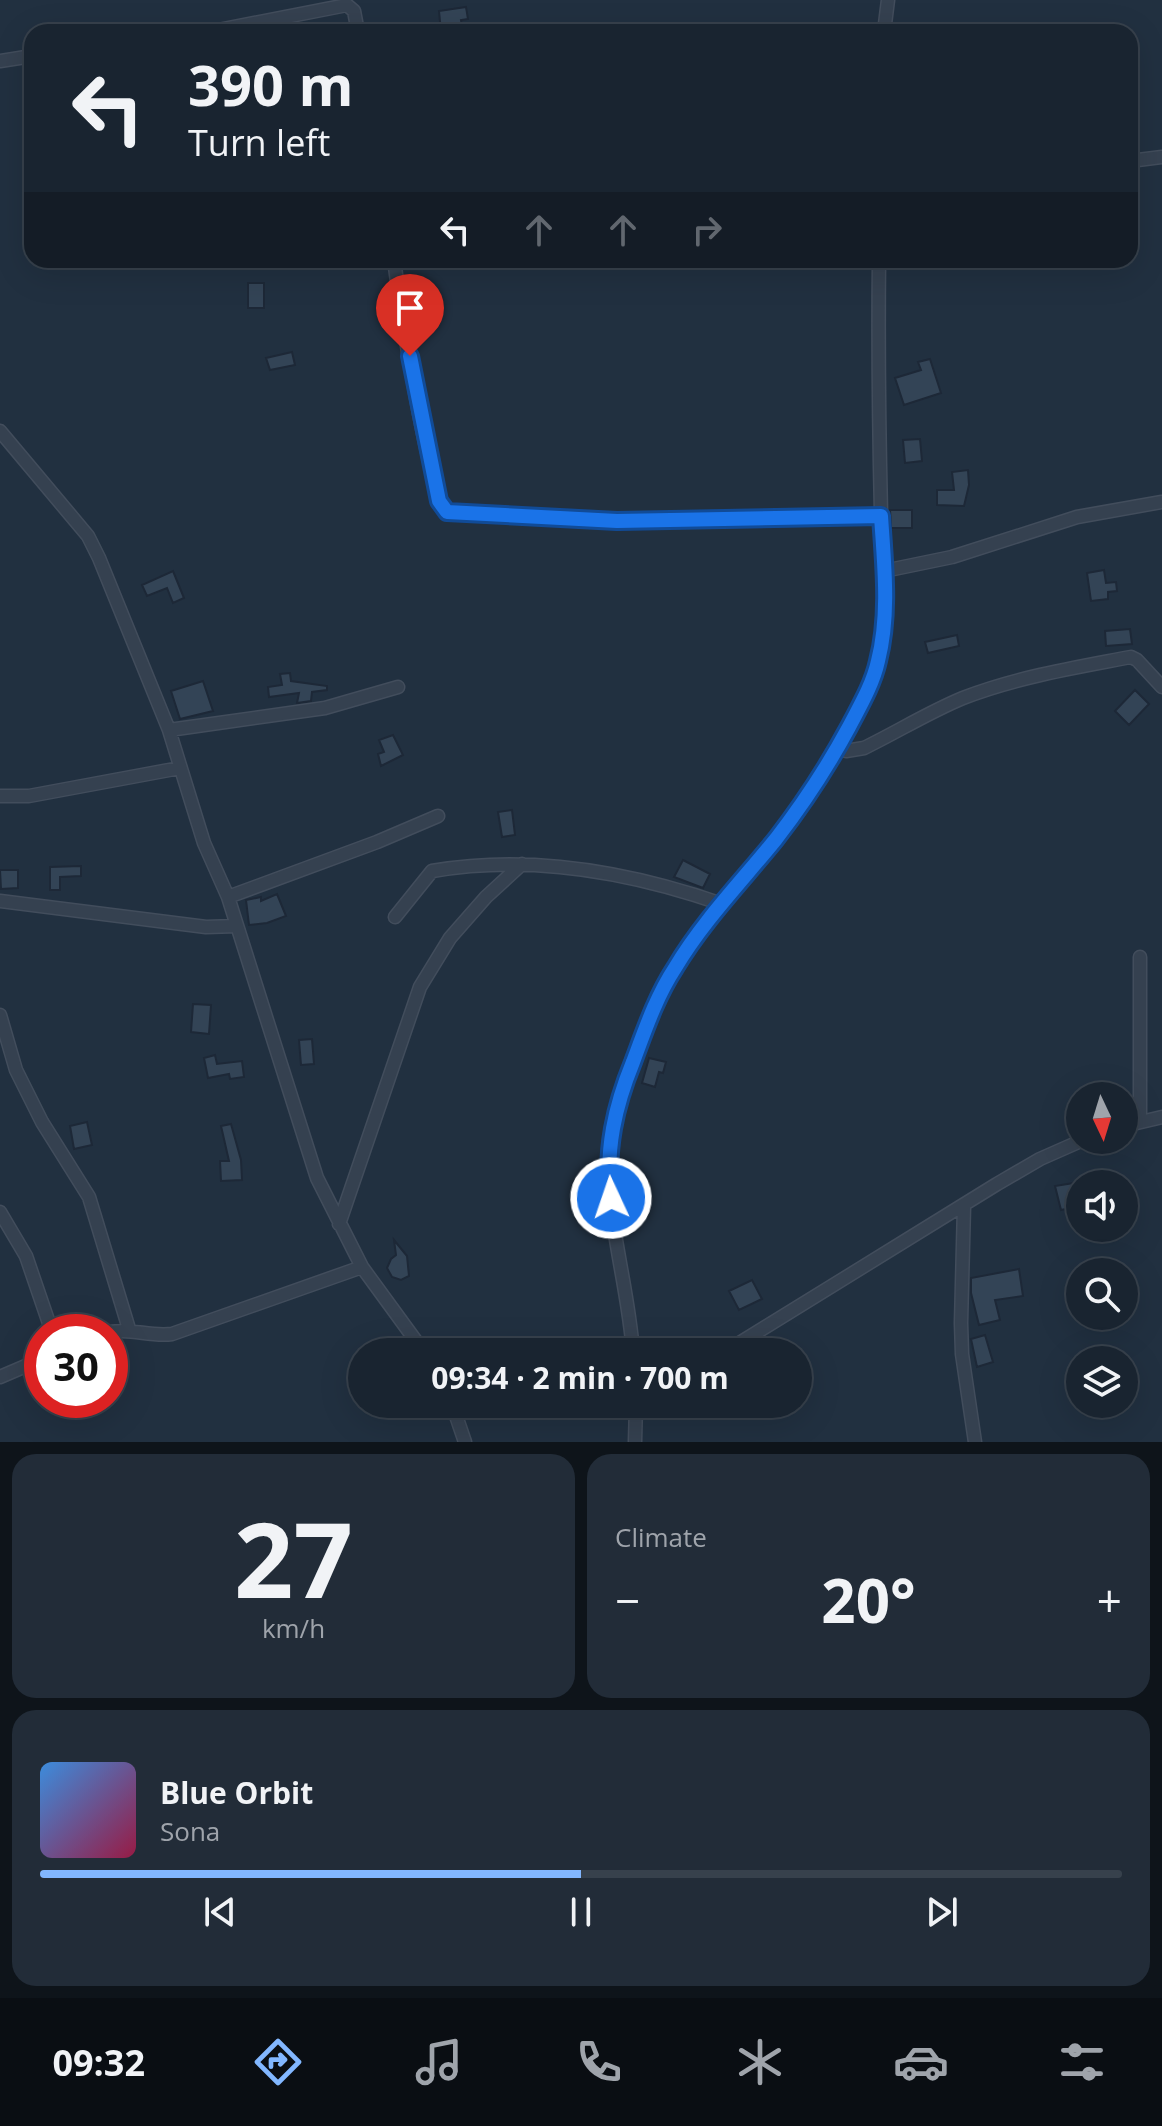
<!DOCTYPE html>
<html lang="en">
<head>
<meta charset="utf-8">
<style>
	body { margin:0; font-family:"Open Sans",sans-serif; background:#222c38; color:#f1f3f6; height:100vh; display:flex; flex-direction:column; font-size:30px; white-space:nowrap }
	* { box-sizing:border-box; margin:0 }
	p { font-size:26px; color:#9fa4ab }
	.icon { flex:none; width:44px; height:44px; fill:none; stroke:currentColor; stroke-width:2; stroke-linecap:round; stroke-linejoin:round }
	.map { position:relative; height:1442px; overflow:hidden }
	.panel { display:flex; flex-direction:column; gap:12px; padding:12px; background:#0e141a; flex:1 }
	.panel>* { flex:none }
	.hud { position:absolute; left:24px; top:24px; width:1114px; height:244px; border-radius:24px; box-shadow:0 8px 32px #0002,0 0 0 2px #37414c; background:#192430; color:#f1f3f6; overflow:hidden }
	.needle { width:52px; rotate:176deg }
	.buttons { position:absolute; left:1066px; top:1082px; display:grid; gap:16px }
	.buttons a { display:grid; place-items:center; width:72px; height:72px; border-radius:50%; background:#192430; box-shadow:0 8px 32px #0002,0 0 0 2px #37414c; font-size:40px }
	.speed { position:absolute; left:24px; top:1314px; display:flex; gap:16px; font-size:40px; font-weight:700; text-align:center }
	.speed>* { display:grid; place-content:center; width:104px; height:104px; border-radius:50%; background:#192430; box-shadow:0 8px 32px #0002,0 0 0 2px #37414c; line-height:1 }
	.speed .limit { border:12px solid #d22; background:#fff; color:#111 }
	.pin { position:absolute; display:grid; place-items:center; width:68px; height:68px; color:#fff; margin:-82px -34px; border-radius:50% 50% 50% 0; rotate:-45deg; box-shadow:0 0 8px #0007 }
	.pin .icon { rotate:45deg }
	.me { position:absolute; width:88px; margin:-44px; rotate:357deg; stroke-linejoin:round; filter:drop-shadow(0 0 6px #0008) }
	.turn { display:flex; align-items:center; gap:28px; height:168px; padding:0 32px; font-size:36px }
	.turn .icon { width:104px; height:104px; stroke-width:2.5 }
	.turn b { display:block; font-size:56px; line-height:68px }
	.lanes { display:flex; align-items:center; height:76px; padding:0 32px; background:#0003; justify-content:center; gap:40px; direction:ltr }
	.lanes .off { opacity:.35 }
	.big { font-size:60px; font-weight:700; line-height:1.1 }
	.panel .tile { flex:1; display:flex; flex-direction:column; justify-content:center; gap:12px; min-width:0; padding:0 28px; border-radius:24px; background:#222c38 }
	.panel .dial { align-items:center; gap:0 }
	.dial b { font-size:104px; line-height:1 }
	.song { display:flex; align-items:center; gap:24px }
	.cover { width:96px; height:96px; border-radius:12px; background:linear-gradient(135deg,hsl(210 70% 55%),hsl(340 70% 35%)) }
	.played { height:8px; border-radius:4px; background:linear-gradient(90deg,#82b7ff 50%,#37414c 50%) }
	.keys { display:flex; justify-content:space-around; direction:ltr }
	.heat { display:flex; justify-content:space-between; align-items:center; font-size:44px; direction:ltr }
	.panel .tiles { flex:1; display:grid; gap:12px; grid-template-columns:1fr 1fr }
	.tile:last-child { grid-column:span 2 }
	.trip { position:absolute; left:348px; top:1338px; width:464px; height:80px; border-radius:40px; background:#192430; box-shadow:0 8px 32px #0002,0 0 0 2px #37414c; font-weight:700; line-height:80px; text-align:center }
	.menu { display:flex; height:128px; justify-content:space-around; align-items:center; background:#0a0e13; color:#9fa4ab }
	.menu .icon { width:56px; height:56px }
	.menu .on { color:#82b7ff }
	.menu b { font-size:36px; color:#f1f3f6 }
	.map>svg:first-child { display:block }
	.building { fill:#334456; stroke:#1d2837; stroke-width:2 }
	.lines { fill:none; stroke-linecap:round; stroke-linejoin:round }
	.street-casing { stroke:#424d5c; stroke-width:15 }
	.street { stroke:#354150; stroke-width:12 }
	.route-casing { stroke:#114b97; stroke-width:20 }
	.route { stroke:#1a73e8; stroke-width:14 }
</style>
</head>
<body>
<div class="map">
<svg width="1162" height="1442" viewBox="0 0 1162 1442">
	<rect width="100%" height="100%" fill="#213040"/>
	<!-- building -->
	<path class="building" d="M466,7l2,12 -7,1 2,12h-22l-2,-21z
		M248,283h16v25h-16z
		M292,352l3,13 -25,5 -4,-12z
		M930,359l11,34 -37,12 -9,-27 26,-8 -3,-8z
		M920,439l2,22 -17,2 -2,-23z
		M968,470l1,15 -5,21 -27,-1v-15h17l-2,-18z
		M890,510h22v18h-21z
		M1104,570l2,13 10,-1 1,9 -9,1v7l-17,2 -4,-28z
		M173,571l11,27 -11,5 -6,-15 -20,8 -5,-11z
		M1130,629l2,15 -26,2 -1,-15z
		M957,635l2,11 -31,7 -3,-11z
		M290,673l1,8 36,5v4l-15,2 -1,9 -14,2 2,-10 -30,4 -1,-10 14,-2 -2,-11z
		M203,681l10,30 -33,8 -9,-28z
		M1135,690l14,14 -20,21 -14,-14z
		M393,735l10,20 -22,11 -3,-12 6,-2 -5,-12z
		M512,810l3,25 -13,2 -4,-25z
		M683,860l27,14 -7,14 -29,-11z
		M81,866v10l-21,1v13h-10v-23z
		M0,870h18v18l-17,1z
		M277,894l9,22 -19,7 -18,2 -3,-25 15,-3v4z
		M193,1004l18,1 -2,29 -18,-2z
		M312,1039l2,25 -13,1 -2,-25z
		M215,1055l2,9 25,-3 2,16 -14,2 -1,-5 -21,4 -4,-20z
		M649,1058l17,4 -3,11 -4,-1 -4,15 -13,-4z
		M87,1122l5,23 -18,4 -4,-23z
		M231,1124l10,36 1,20 -21,1 -1,-20h9l-8,-35z
		M1080,1182v24l-19,4 -6,-24z
		M394,1240l13,16 2,20 -8,4 -9,-3 -5,-9 4,-9 5,-4z
		M1019,1269l4,27 -28,4 5,20 -21,5 -8,-32v-15z
		M752,1280l10,19 -23,11 -10,-19z
		M985,1335l8,27 -16,5 -6,-28z"/>
	<g class="lines">
		<!-- street casing -->
		<g class="street-casing">
			<path id="street" d="M208,32l139,-27 7,6 4,21
				M884,32l4,-32
				M0,61l32,-5
				M1130,161l32,-4
				M394,260c5,38 34,234 53,252l170,9 264,-5
				M0,431l88,105 11,22 70,172 35,113 24,54 89,281 45,89 62,85
				M884,571l68,-14 125,-40 85,-15
				M169,730l156,-22 73,-21
				M838,748l8,3 18,-3c33,-16 65,-36 99,-50 54,-21 111,-30 168,-41l6,3 25,27
				M0,796h29l151,-28
				M228,897l149,-55 61,-26
				M0,901l206,26 31,-1
				M395,917l37,-46c98,-17 198,1 290,33
				M1140,957v163
				M0,1015l16,55 26,52 47,75 40,132
				M1124,1126l38,-9
				M964,1206l-3,117 1,31 13,88
				M0,1212l26,44 26,76
				M339,1224l81,-237 30,-49 36,-41 36,-33
				M110,1332c22,-4 40,5 62,2l190,-67
				M633,1352c-5,-70 -29,-139 -24,-209 3,-29 15,-60 26,-87 12,-32 23,-65 43,-93 68,-97 163,-183 199,-299 15,-48 6,-102 4,-151 -2,-84 -3,-169 -2,-253
				M725,1352l272,-168 43,-25 43,-19
				M0,1377l42,-18
				M452,1404l13,38
				M635,1442l1,-38"/>
		</g>
		<!-- street -->
		<use href="#street" class="street"/>
	</g>
	<g class="lines">
		<!-- route casing -->
		<g class="route-casing">
			<path id="route" d="M410,356l29,145 8,11 170,9 264,-5c3,47 9,98 -3,145 -5,23 -18,45 -29,66 -21,39 -46,77 -73,112 -34,42 -73,82 -101,129 -19,29 -30,62 -42,94 -18,44 -28,88 -22,136"/>
		</g>
		<!-- route -->
		<use href="#route" class="route"/>
	</g>
</svg>
<div class="buttons">
<a><svg class="needle" viewBox="-14 -14 28 28"><path d="M0-13l5 13h-10z" fill="#e53935"/><path d="M0 13l5-13h-10z" fill="#9fa4ab"/></svg></a>
<a><svg class="icon" aria-label="sound" viewBox="0 0 24 24"><path d="M4 9h4l5-4v14l-5-4H4zM17 9q2 3 0 6"/></svg></a>
<a><svg class="icon" aria-label="search" viewBox="0 0 24 24"><circle cx="10" cy="10" r="6"/><path d="M15 15l6 6"/></svg></a>
<a><svg class="icon" aria-label="layers" viewBox="0 0 24 24"><path d="M12 4l9 5-9 5-9-5zM3 14l9 5 9-5"/></svg></a>
</div>
<div class="speed"><div class="limit">30</div></div>
<div class="pin" style="left:410px;top:356px;background:#d93025"><svg class="icon" aria-label="arrive" viewBox="0 0 24 24"><path d="M6 21V4h12l-3 4 3 4H6"/></svg></div>
<svg class="me" style="left:611px;top:1198px" viewBox="-20 -20 40 40"><circle r="17" fill="#1a73e8" stroke="#fff" stroke-width="3"/><path d="M0-11L8 9 0 5-8 9z" fill="#fff"/></svg>
<div class="trip">09:34 · 2 min · 700 m</div>
<div class="hud">
<div class="turn"><svg class="icon" aria-label="left" viewBox="0 0 24 24"><path d="M17 20v-9H6M10 6l-5 5 5 5"/></svg><div><b>390 m</b>Turn left</div></div>
<div class="lanes"><svg class="icon" aria-label="left" viewBox="0 0 24 24"><path d="M17 20v-9H6M10 6l-5 5 5 5"/></svg><svg class="icon off" aria-label="ahead" viewBox="0 0 24 24"><path d="M12 20V5M6 11l6-6 6 6"/></svg><svg class="icon off" aria-label="ahead" viewBox="0 0 24 24"><path d="M12 20V5M6 11l6-6 6 6"/></svg><svg class="icon off" aria-label="right" viewBox="0 0 24 24"><path d="M7 20v-9h11M14 6l5 5-5 5"/></svg></div>
</div>
</div>
<section class="panel">
<div class="tiles">
<div class="tile dial"><b>27</b><p>km/h</p></div>
<div class="tile"><p>Climate</p>
<div class="heat"><a>−</a><b class="big">20°</b><a>+</a></div>
</div>
<div class="tile">
<div class="song"><i class="cover"></i><div><b>Blue Orbit</b><p>Sona</p></div></div>
<div class="played"></div>
<div class="keys"><svg class="icon" aria-label="previous" viewBox="0 0 24 24"><path d="M18 5L8 12l10 7zM5 5v14"/></svg><svg class="icon" aria-label="pause" viewBox="0 0 24 24"><path d="M8 5v14M16 5v14"/></svg><svg class="icon" aria-label="next" viewBox="0 0 24 24"><path d="M6 5l10 7-10 7zM19 5v14"/></svg></div>
</div>
</div>
</section>
<nav class="menu">
<b>09:32</b>
<svg class="icon on" aria-label="directions" viewBox="0 0 24 24"><path d="M12 3l9 9-9 9-9-9zM9 14v-3h6M13 9l2 2-2 2"/></svg>
<svg class="icon" aria-label="music" viewBox="0 0 24 24"><path d="M9 18V5l10-2v13"/><circle cx="6" cy="18" r="3"/><circle cx="16" cy="16" r="3"/></svg>
<svg class="icon" aria-label="phone" viewBox="0 0 24 24"><path d="M5 4h4l2 5-3 2q2 4 5 5l2-3 5 2v4C11 20 4 13 5 4z"/></svg>
<svg class="icon" aria-label="climate" viewBox="0 0 24 24"><path d="M12 3v18M4 7l16 10M4 17L20 7"/></svg>
<svg class="icon" aria-label="car" viewBox="0 0 24 24"><path d="M5 17H2v-5l4-1 3-4h7l3 4 3 1v5h-3M9 17h6M6 11h13"/><circle cx="7" cy="17" r="2"/><circle cx="17" cy="17" r="2"/></svg>
<svg class="icon" aria-label="filters" viewBox="0 0 24 24"><path d="M4 7h16M4 17h16"/><circle cx="9" cy="7" r="2"/><circle cx="15" cy="17" r="2"/></svg>
</nav>
</body>
</html>
